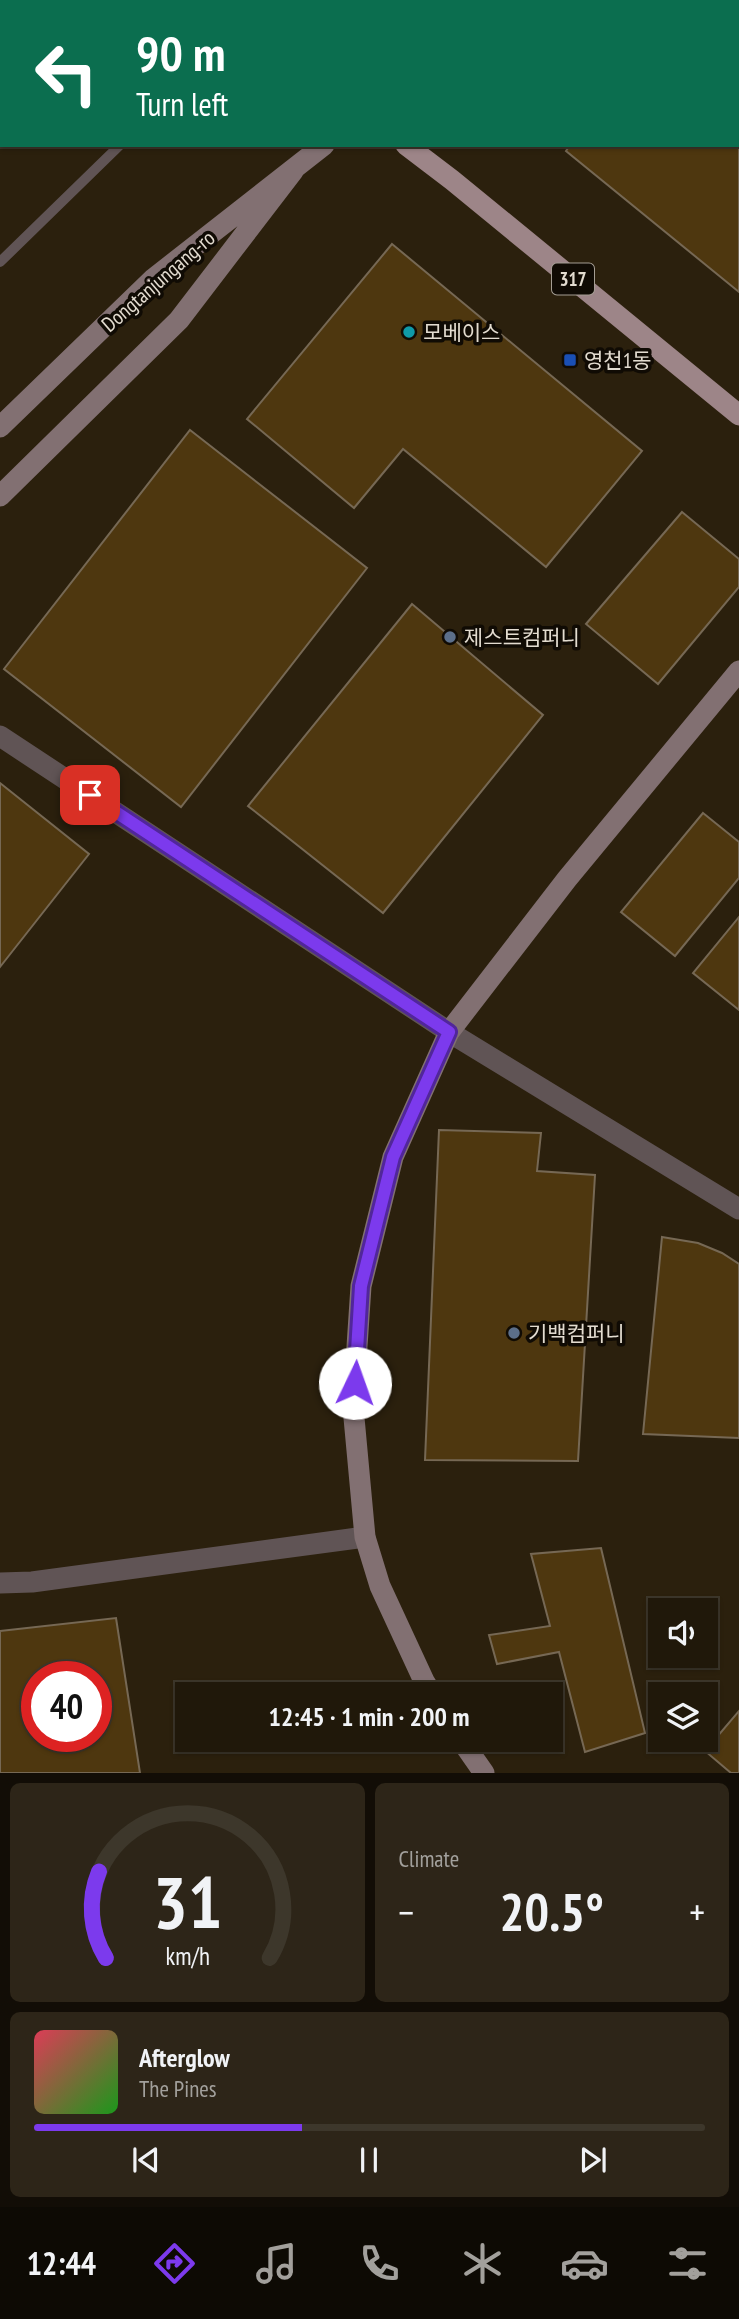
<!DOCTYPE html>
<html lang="en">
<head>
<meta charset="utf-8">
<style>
	body { margin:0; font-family:"PT Sans Narrow","Noto Sans KR",sans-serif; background:#2d2518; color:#f1f3f6; height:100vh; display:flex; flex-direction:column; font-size:26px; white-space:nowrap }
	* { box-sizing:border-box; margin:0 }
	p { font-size:23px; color:#a2a09c }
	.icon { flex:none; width:38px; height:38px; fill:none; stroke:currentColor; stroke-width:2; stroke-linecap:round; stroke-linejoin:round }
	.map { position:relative; height:1773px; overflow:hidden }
	.panel { display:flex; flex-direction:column; gap:10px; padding:10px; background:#120d06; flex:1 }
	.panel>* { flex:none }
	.top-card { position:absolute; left:0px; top:0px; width:740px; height:147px; box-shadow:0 2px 5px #0004,0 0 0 2px #3d372b; background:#0b6e4f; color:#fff; overflow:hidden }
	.buttons { position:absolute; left:648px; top:1598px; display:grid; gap:14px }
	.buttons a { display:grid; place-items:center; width:70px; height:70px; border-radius:0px; background:#20180a; box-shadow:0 2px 5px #0004,0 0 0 2px #3d372b; font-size:35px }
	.speed { position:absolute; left:21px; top:1661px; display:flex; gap:14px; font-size:35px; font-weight:700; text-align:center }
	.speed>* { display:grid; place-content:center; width:91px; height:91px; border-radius:50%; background:#20180a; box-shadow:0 2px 5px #0004,0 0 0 2px #3d372b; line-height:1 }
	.speed .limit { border:10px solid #d22; background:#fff; color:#111 }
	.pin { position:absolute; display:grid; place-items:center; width:60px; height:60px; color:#fff; margin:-30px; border-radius:14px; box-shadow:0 4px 10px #0006 }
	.me { position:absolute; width:77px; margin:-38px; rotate:3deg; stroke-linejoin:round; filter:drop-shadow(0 0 5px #0008) }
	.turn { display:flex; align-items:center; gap:24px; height:147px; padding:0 21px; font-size:32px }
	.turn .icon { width:91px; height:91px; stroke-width:2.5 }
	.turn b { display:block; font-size:49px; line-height:60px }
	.big { font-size:52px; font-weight:700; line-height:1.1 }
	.panel .widget { flex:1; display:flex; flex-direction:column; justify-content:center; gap:10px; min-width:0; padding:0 24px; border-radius:10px; background:#2d2518 }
	.panel .dial { align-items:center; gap:0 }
	.dial svg { height:182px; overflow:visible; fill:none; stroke:#3d372b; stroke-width:7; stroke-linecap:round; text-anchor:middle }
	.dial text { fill:#f1f3f6; stroke:none }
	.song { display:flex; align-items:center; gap:21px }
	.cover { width:84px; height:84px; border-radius:10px; background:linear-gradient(135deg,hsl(350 70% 55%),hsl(120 70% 35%)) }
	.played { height:7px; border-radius:4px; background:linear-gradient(90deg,#7c3aed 40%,#3d372b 40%) }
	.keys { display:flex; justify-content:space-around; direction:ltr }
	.heat { display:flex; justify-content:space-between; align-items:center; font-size:38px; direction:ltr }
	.panel .tiles { flex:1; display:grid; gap:10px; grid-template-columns:1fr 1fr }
	.widget:last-child { grid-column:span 2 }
	.trip { position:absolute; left:175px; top:1682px; width:388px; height:70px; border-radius:0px; background:#20180a; box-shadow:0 2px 5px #0004,0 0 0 2px #3d372b; font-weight:700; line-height:70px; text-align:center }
	.dock { display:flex; height:112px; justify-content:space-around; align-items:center; background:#0d0a04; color:#a2a09c }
	.dock .icon { width:49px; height:49px }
	.dock .selected { color:#7c3aed }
	.dock b { font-size:32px; color:#f1f3f6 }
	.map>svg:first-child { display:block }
	.building { fill:#4e370f; stroke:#766854; stroke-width:2; fill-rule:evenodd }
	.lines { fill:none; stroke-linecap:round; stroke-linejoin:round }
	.lane { stroke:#605455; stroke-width:10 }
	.street { stroke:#605455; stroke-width:21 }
	.secondary { stroke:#827072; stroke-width:21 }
	.primary { stroke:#9d8588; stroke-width:21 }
	.highway { stroke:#b6989b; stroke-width:21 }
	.route-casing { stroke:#51269a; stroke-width:18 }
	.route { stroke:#7c3aed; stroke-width:12 }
	.culture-dot { fill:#0f9aa8; stroke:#100b04; stroke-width:2.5 }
	.transit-dot { fill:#1a4fb4; stroke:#100b04; stroke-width:2.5 }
	.service-dot { fill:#5c6f8a; stroke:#100b04; stroke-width:2.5 }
	.labels { text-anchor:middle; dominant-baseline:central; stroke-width:7; stroke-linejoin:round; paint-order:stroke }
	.shield { fill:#100b04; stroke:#a49d93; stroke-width:2 }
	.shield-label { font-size:19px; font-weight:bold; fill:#e3dcd0 }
	.street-label { font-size:21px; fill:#e3dcd0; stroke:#100b04 }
	.poi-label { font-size:21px; fill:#e3dcd0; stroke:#100b04; text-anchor:start }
</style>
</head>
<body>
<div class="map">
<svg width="739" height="1773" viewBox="0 0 739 1773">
	<rect width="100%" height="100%" fill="#2b200d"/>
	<!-- building -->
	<path class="building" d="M648,0h91v292l-173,-141 4,-6h168v-143h-91z
		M392,244l250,207 -96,116 -143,-118 -49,59 -107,-89z
		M190,430l177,138 -186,239 -177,-138z
		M682,512l57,47v28l-81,97 -72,-60z
		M412,604l131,111 -160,198 -135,-107z
		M0,783l89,71 -89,113z
		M703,813l36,29v36l-64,78 -54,-44z
		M739,917v93l-46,-37z
		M439,1130l102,3 -4,38 58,4 -17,286 -153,-1z
		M662,1237l36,6 24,10 17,11v174l-96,-4z
		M601,1548l44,185 -60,19 -26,-100 -62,12 -8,-29 61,-9 -19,-72z
		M116,1618l24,155h-140v-142zM37,1676h59v60h-59z
		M739,1711v62h-8l-26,-22z"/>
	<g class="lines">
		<!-- lane -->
		<path class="lane" d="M0,262l120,-117"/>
		<!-- street -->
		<path class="street" d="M0,736l449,296 290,177
			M0,1583l32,-1 333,-45"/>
		<!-- secondary -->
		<path class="secondary" d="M230,0l2,2
			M477,2l2,-2
			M0,427l153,-148 171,-134
			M0,496l179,-176 114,-149
			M432,1694l-8,-13 -44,-95 -15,-49 -12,-130 8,-121 32,-129 56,-125 118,-153 172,-208
			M461,1740l23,33"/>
		<!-- primary -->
		<path class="primary" d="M406,145l46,35 287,235"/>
		<!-- highway -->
		<path class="highway" d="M60,2l2,-2
			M135,2l2,-2
			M0,48l2,-1
			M0,133l2,-2"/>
	</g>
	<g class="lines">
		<!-- route casing -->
		<g class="route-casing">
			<path id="route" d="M90,795l359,237 -56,125 -32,129 -6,97"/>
		</g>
		<!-- route -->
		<use href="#route" class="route"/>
	</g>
	<!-- markers -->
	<circle class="culture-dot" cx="409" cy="332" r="7"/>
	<rect class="transit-dot" x="563" y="353" width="14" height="14" rx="3.5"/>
	<g class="service-dot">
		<circle cx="450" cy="637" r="7"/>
		<circle cx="514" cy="1333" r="7"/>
	</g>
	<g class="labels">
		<!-- shield labels -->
		<rect class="shield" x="552" y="263.5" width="42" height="31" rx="5"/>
		<g class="shield-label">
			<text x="573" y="279">317</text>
		</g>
		<!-- street labels -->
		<g class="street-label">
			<text transform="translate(158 281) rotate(-41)">Dongtanjungang-ro</text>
		</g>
		<!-- poi labels -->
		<g class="poi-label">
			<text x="423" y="332">모베이스</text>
			<text x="584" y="360">영천1동</text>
			<text x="464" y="637">제스트컴퍼니</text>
			<text x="528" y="1333">기백컴퍼니</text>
		</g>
	</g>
</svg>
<div class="buttons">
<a><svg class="icon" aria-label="sound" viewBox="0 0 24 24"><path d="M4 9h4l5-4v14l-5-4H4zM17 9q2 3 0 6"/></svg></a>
<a><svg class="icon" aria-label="layers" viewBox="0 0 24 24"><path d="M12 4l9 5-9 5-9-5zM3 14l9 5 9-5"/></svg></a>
</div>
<div class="speed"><div class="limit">40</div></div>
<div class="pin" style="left:90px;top:795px;background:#d93025"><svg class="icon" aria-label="arrive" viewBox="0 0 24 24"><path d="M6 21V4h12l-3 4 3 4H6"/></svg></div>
<svg class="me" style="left:355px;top:1383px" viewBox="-20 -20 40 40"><circle r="19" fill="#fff"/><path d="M0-13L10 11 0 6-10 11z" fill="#7c3aed"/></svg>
<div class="trip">12:45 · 1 min · 200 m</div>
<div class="top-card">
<div class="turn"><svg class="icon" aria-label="left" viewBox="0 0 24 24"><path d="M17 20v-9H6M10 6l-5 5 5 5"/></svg><div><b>90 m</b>Turn left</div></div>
</div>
</div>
<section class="panel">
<div class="tiles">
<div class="widget dial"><svg viewBox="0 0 100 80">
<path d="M14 69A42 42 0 1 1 86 69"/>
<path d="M14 69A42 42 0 0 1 11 31" stroke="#7c3aed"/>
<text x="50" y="56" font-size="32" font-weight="700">31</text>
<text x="50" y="72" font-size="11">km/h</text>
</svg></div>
<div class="widget"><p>Climate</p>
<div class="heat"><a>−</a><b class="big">20.5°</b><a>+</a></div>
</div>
<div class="widget">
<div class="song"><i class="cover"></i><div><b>Afterglow</b><p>The Pines</p></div></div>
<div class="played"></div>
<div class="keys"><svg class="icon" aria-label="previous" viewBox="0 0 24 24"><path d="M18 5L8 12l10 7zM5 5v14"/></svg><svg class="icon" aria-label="pause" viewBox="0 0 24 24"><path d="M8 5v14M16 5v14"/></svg><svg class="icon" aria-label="next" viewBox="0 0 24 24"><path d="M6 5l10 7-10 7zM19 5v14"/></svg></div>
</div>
</div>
</section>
<nav class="dock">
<b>12:44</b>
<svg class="icon selected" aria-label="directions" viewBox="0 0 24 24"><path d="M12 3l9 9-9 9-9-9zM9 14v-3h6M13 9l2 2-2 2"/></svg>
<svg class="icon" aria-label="music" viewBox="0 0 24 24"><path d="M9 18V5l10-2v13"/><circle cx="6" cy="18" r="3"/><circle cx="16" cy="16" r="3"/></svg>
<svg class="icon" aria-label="phone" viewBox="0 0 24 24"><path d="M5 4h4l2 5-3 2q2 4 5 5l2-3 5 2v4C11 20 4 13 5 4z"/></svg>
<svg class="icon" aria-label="climate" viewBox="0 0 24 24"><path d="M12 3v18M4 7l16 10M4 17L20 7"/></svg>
<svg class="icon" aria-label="car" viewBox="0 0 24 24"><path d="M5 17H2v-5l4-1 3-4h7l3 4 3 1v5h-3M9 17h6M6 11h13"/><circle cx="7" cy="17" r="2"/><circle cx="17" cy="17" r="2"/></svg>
<svg class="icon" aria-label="filters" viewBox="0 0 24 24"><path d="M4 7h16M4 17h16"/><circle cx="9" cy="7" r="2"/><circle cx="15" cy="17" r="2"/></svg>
</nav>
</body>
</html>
